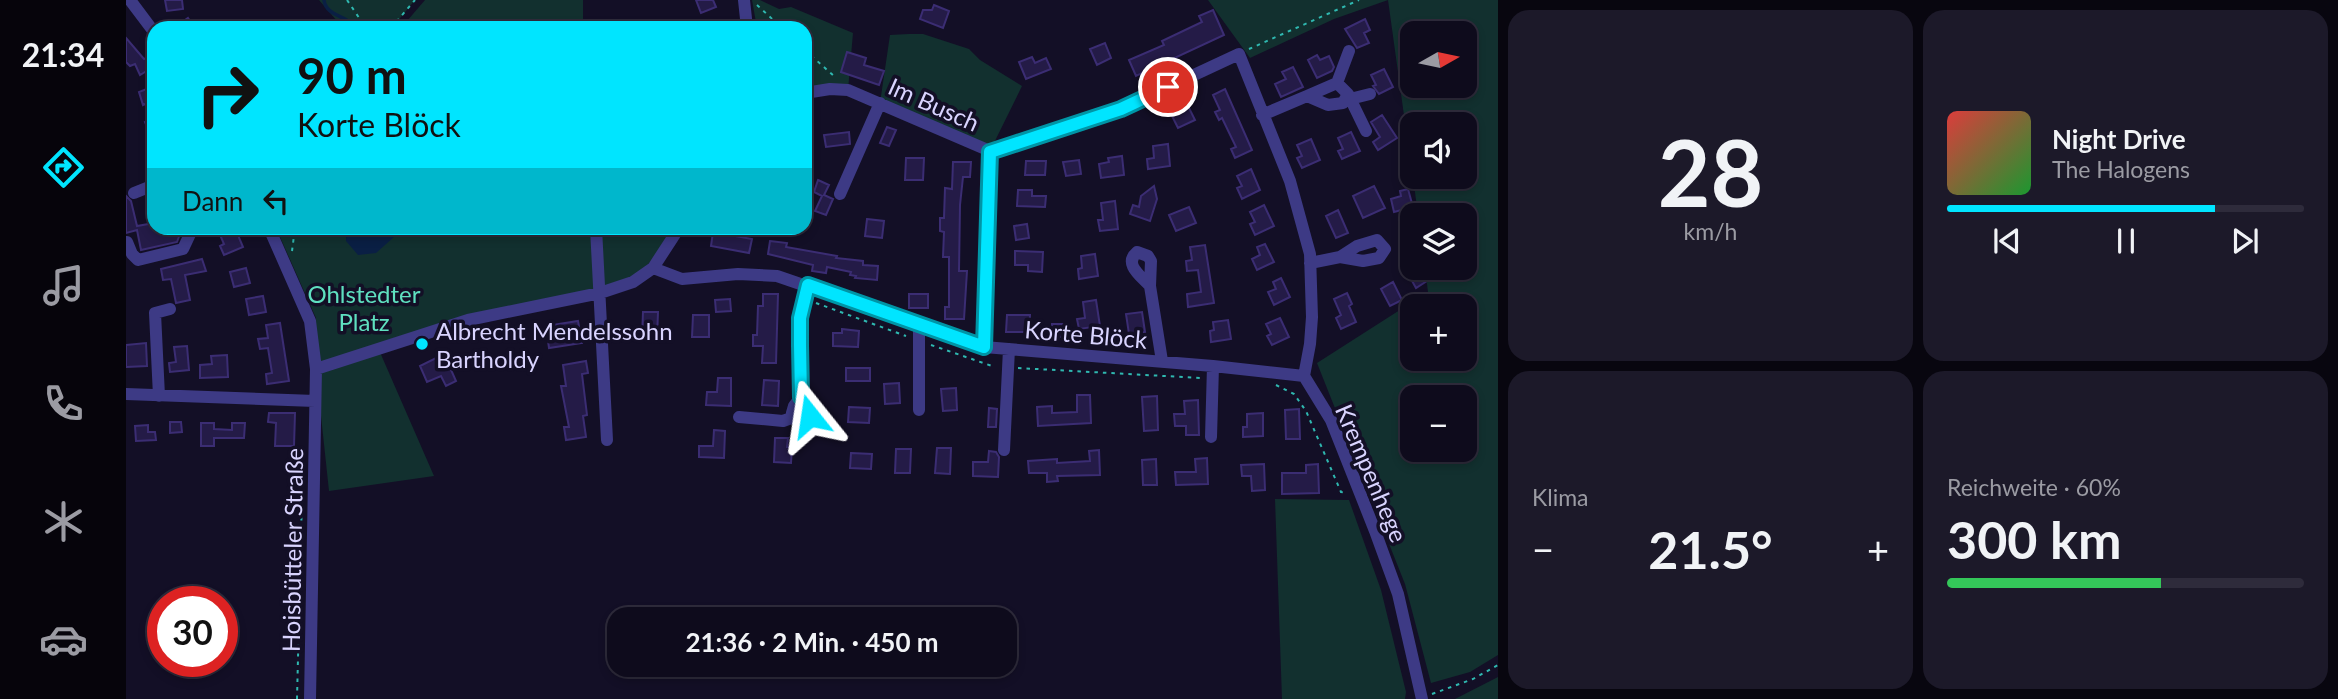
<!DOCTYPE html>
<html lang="de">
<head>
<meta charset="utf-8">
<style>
	body { margin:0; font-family:Lato,sans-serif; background:#1c1929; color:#f1f3f6; height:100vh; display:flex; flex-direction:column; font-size:26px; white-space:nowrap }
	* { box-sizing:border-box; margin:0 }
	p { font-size:23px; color:#9b9ba3 }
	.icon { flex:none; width:38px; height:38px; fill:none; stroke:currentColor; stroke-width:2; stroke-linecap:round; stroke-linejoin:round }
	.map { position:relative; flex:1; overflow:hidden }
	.side { display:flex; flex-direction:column; gap:10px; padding:10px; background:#08060f; width:840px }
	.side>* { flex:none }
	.top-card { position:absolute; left:21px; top:21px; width:665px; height:214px; border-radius:21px; box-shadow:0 4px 10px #0003,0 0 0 2px #2e2b3b; background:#00e5ff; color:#111; overflow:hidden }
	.needle { width:46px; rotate:81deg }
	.fabs { position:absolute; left:1274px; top:21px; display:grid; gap:14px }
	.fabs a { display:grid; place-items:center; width:77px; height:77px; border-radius:14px; background:#0e0b1c; box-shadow:0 4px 10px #0003,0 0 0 2px #2e2b3b; font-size:35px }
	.speed { position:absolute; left:21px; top:586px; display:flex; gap:14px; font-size:35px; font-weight:700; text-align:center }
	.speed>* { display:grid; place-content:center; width:91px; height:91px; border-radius:50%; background:#0e0b1c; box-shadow:0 4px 10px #0003,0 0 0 2px #2e2b3b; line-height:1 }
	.speed .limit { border:10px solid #d22; background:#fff; color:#111 }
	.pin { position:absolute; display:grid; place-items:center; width:60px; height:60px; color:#fff; margin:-30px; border:4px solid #fff; border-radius:50%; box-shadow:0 2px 7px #0007 }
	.me { position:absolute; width:77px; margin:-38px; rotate:345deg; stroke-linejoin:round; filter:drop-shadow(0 0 5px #0008) }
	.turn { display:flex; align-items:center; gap:24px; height:147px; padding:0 35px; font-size:32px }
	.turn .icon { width:91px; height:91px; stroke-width:2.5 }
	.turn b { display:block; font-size:49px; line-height:60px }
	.then { display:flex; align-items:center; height:66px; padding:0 35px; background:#0003; gap:14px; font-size:26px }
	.big { font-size:52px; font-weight:700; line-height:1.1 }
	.side .card { flex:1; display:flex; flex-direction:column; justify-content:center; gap:10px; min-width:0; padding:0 24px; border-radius:21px; background:#1c1929 }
	.side .dial { align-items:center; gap:0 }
	.dial b { font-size:91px; line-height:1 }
	.song { display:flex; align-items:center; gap:21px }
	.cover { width:84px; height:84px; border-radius:10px; background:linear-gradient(135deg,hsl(0 70% 55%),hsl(130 70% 35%)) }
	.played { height:7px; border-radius:4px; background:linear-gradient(90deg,#00e5ff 75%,#2e2b3b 75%) }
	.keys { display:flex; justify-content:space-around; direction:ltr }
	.heat { display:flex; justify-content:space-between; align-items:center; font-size:38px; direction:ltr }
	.charge { height:10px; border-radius:5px; background:linear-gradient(90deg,#34c759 60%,#2e2b3b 0) }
	.side .tiles { flex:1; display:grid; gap:10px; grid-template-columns:repeat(2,1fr) }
	.trip { position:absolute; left:481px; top:607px; width:410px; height:70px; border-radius:21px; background:#0e0b1c; box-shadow:0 4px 10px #0003,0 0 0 2px #2e2b3b; font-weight:700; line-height:70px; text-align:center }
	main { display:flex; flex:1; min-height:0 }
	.dock { display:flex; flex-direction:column; width:126px; justify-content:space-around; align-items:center; background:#06040b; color:#9b9ba3 }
	.dock .icon { width:49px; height:49px }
	.dock .current { color:#00e5ff }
	.dock b { font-size:32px; color:#f1f3f6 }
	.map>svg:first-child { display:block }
	.green { fill:#12302f; fill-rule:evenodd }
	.water { fill:#0a1f44 }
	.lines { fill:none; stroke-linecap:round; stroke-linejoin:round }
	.stream { stroke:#0a1f44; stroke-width:3.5 }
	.building { fill:#241b47; stroke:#3b2d73; stroke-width:2 }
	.path { stroke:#2fb8b0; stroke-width:2; stroke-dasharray:3.5 5; stroke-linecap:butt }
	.minor { stroke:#3d3a85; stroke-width:12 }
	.route-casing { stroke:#0095a6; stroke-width:18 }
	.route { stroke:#00e5ff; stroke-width:12 }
	.poi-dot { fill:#00e5ff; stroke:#130f26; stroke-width:2.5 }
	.labels { text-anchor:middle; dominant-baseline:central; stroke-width:7; stroke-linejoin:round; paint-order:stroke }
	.street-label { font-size:24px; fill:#d9d4ff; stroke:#130f26 }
	.park-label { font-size:24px; fill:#5fe0c0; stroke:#130f26 }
	.poi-label { font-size:24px; fill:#d9d4ff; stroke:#130f26; text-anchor:start }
</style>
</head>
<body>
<main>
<nav class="dock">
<b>21:34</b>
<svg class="icon current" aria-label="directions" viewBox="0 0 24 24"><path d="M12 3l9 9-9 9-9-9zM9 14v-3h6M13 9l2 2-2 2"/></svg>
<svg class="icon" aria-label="music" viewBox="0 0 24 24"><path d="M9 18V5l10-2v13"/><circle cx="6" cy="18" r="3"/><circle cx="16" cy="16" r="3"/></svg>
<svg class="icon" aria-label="phone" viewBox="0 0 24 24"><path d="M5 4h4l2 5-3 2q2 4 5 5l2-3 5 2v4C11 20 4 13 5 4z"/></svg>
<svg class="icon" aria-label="climate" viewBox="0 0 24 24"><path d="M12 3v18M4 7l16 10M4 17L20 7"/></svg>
<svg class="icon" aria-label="car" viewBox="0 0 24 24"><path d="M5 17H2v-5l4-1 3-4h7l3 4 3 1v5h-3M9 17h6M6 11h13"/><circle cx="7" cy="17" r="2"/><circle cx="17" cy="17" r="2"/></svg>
</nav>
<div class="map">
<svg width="1372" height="699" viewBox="0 0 1372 699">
	<rect width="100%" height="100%" fill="#130f26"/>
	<!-- green -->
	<path class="green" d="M193,0h96l-23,28h-49z
		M299,0h158v28h-182z
		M626,0h8l19,9 12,-2 62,26 -5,57 -43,3v-65h-48z
		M1082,0h180l-54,19 -84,39z
		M1262,0h110v655l-28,17 -39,11 -26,-99 -88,-221 111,-71 -3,-24h40v-53h-47l-5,-38h52v-53h-53v49zM1286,33h53v53h-53zM1286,306h53v53h-53zM1286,397h53v53h-53z
		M783,34h14l46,15 11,11 42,26 -32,65 -110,-48 10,-68z
		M150,228h71l-1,13 47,-4v-9h61l1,6 8,-6h216l-46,54 -165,38 -89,30 55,126 -105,15 -13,-122v-51z
		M1149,499l74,1 32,90 25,102 -1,7h-123z
		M1372,677v22h-43z"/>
	<!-- water -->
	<path class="water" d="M221,228h46l1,9 -18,16 -18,2 -12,-14z"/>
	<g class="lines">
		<!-- stream -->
		<path class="stream" d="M198,0c2,17 24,15 32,28"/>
	</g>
	<!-- building -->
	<path class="building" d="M39,0h17l1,9 -16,2z
		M570,0h17l3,7 -15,6z
		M808,5l15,6 -6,17 -23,-9 3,-9h9z
		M1087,10l11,25 -88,41 -7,-16 35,-15 -2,-4 40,-19 -3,-6z
		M62,18l7,10h-21z
		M1239,19l5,11 -6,3 5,10 -12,5 -12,-19z
		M0,38l18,21 3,-1 6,9 -13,8 -5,-11 -5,2 -4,-4z
		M979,43l6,15 -14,7 -7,-16z
		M721,52l19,6 -2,7 20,6 -5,14 -38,-13z
		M1191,55l3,5 9,-4 5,11 -2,4 -15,7 -9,-18z
		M906,57l3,6 11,-5 5,11 -25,10 -7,-17z
		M1167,67l10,20 -22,10 -6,-13 11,-5 -4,-7z
		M1258,69l9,18 -14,7 -6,-8 3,-1 -5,-10z
		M28,86v14l-11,5 -4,-13z
		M1099,89l27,61 -17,8 -4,-9 5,-2 -14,-29 -3,2 -4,-8 5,-2 -7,-15z
		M1060,102l9,18 -17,8 -6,-12 8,-4 -2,-6z
		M1256,115l15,23 -19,12 -5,-8 7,-5 -9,-15z
		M28,118v26l-9,-22z
		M761,127l9,3 -7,16 -9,-3z
		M723,132l1,12 -24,3 -2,-12z
		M1225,132l9,19 -18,8 -4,-8 5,-2 -5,-11z
		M1185,139l9,21 -18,8 -5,-10 5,-2 -5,-11z
		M1042,144l2,22 -22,3 -1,-10 7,-1 -1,-12z
		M996,156l2,19 -23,3 -2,-14 10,-2 -1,-4z
		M780,158h18l-1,22h-18z
		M953,160l2,14 -15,2 -3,-14z
		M900,161h20l-1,14h-20z
		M827,162h18l-1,15h-7l-3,28 -1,66h8l-3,48h-19v-12h4v-50h-6l1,-25 -4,-1v-13h4l1,-30 7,1z
		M1125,169l9,21 -18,9 -5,-11 5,-2 -5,-10z
		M692,180l11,5 -5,10 9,4 -7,16 -11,-4 7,-15 -8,-4z
		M1028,186l3,13 -7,22 -20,-7 3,-9 6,2 2,-11z
		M1248,186l11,22 -22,10 -10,-22z
		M1282,189l5,18 -19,5 -3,-13 10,-3 -1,-5z
		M892,190h14v6h14l-1,11 -28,-1z
		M0,196l5,5 6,25 17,-3v5h25l1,6 -3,8 -36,8 -4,-20 -11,3z
		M989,201l3,28 -18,2 -2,-11h5l-2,-17z
		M1138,205l10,21 -19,9 -5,-11 5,-2 -5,-10z
		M1063,207l7,16 -20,8 -7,-16z
		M1212,210l10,23 -12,5 -10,-22z
		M741,219l17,2 -2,17 -17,-2z
		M901,224l2,14 -13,2 -2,-14z
		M91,228h18l8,19 -19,8 -4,-9 4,-2z
		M587,232l39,7 -3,14 -38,-7z
		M644,241l17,2 -1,4 51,9 -1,2 27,3v4l15,1 -1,14 -22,-2 1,-2 -6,-1 1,-3 -24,-5 -1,6 -14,-2 1,-6 -45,-11z
		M1139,244l9,18 -17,8 -5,-11 8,-4 -3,-8z
		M1079,245l9,58 -26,4 -1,-13 14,-2 -3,-22 -11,1 -1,-10 6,-1 -2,-13z
		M889,251l28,1 -1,20 -14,-1v-6h-13z
		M969,254l3,22 -19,3 -1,-10 4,-1 -1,-12z
		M76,259l4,12 -21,4 5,25 -14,3 -5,-24 -8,1 -2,-11z
		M120,268l4,15 -16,4 -4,-15z
		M1279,268h15l7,13 -11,7z
		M1155,278l9,19 -16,8 -6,-13 8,-3 -3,-7z
		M1267,282l9,18 -12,6 -9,-17z
		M1221,293l5,11 -3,2 7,16 -15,7 -5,-11 5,-3 -7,-16z
		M637,294h15l-2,69h-14l1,-17h-10v-11h4l1,-29h5z
		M783,294h19v14h-19z
		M137,296l3,16 -17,3 -3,-16z
		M604,299l1,12 -15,1 -1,-12z
		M970,300l4,26 -21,3 -2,-10 8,-1 -2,-16z
		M517,312h15l-1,26h-15z
		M1016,312l3,20 -16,2 -3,-20z
		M567,315h16v22h-17z
		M881,315h23l-1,17h-23z
		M1154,318l9,19 -17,8 -5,-9 4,-2 -5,-10z
		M1102,320l3,19 -20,3 -1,-11 4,-1 -1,-8z
		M452,321l4,22 -33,5 -3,-22z
		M154,323l9,58 -22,3 -1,-10 6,-1 -4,-25 -8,1 -2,-10 10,-1 -2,-13z
		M926,324h15v13h-15z
		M716,329l17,2 -1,16 -25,-1v-13h9z
		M20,343l1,23 -21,1v-22z
		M61,346l2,24 -19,2 -1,-9 7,-1 -2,-15z
		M318,354l12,27 -10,5 -5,-10 -14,6 -7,-16z
		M101,355l1,22 -28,1v-13l12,-1 -1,-8z
		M460,361l2,12 -6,1 5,41 -4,1 3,21 -20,3 -2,-13h5l-8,-41h5l-3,-21z
		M720,368h24v13h-24z
		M592,378h13v28l-25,-1 1,-13h10z
		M638,380l15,1 -1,25 -16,-1z
		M773,383l1,20 -15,1 -1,-20z
		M830,388l1,22 -14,1 -2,-22z
		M951,395h13l1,28 -53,3 -1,-19 15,-1v7l25,-1z
		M1031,396l1,34 -14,1 -2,-34z
		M1072,400l1,35h-13v-9h-11l-1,-12h11l-1,-13z
		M723,407l21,1 -1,15 -21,-1z
		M863,408l8,1 -1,18h-8z
		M1173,409l1,30h-14l-1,-29z
		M143,413h26l-1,33h-19l1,-23 -8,-1z
		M1137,413v23l-20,1v-10h4v-13z
		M44,422h11l1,10 -12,1z
		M75,423h13v6l18,1v-7h13l-1,15h-30v8h-13z
		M22,425v7h7l1,8 -20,1 -1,-15z
		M588,430l11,1 -1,27 -25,-1v-11h14z
		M649,438h13l-1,9h5l-1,16 -17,-1z
		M811,448h14l-1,26 -15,-1z
		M770,449h15l-1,24h-15z
		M973,450l1,25 -43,1 1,5 -11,1v-9h-18l-1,-12 29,-2v4l33,-2 -1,-10z
		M863,451l7,1 3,5 -1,20 -25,-1v-14h15z
		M725,453l21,1 -1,15 -21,-1z
		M1081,458l1,26 -32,1 -1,-13h21l-1,-13z
		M1030,459l1,26h-14l-1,-25z
		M1138,464l1,26 -13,1 -1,-15h-9l-1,-11z
		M1192,464l1,29 -37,1v-21h24v-8z"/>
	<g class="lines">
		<!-- path -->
		<path class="path" d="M221,0l19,28
			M631,5l25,23
			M265,28l24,-28
			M1123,49l110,-49
			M679,50l30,27
			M166,251l3,-23
			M690,303l90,33
			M805,345l64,22
			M892,368l183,10
			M1150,385l18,9 12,17 35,81 5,1
			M1306,694l41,-15 25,-14
			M171,699l6,-244"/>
		<!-- minor -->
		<path class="minor" d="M4,0l24,32
			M618,0l3,28
			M1211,83l12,-32
			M679,93l25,-4 18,1 142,61 131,-42 118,-55 51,127 20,73 2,63 -2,27 -6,32 27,44 44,111 23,63 24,105
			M1222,94l18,37
			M1224,99l20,-5
			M1136,115l45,-19 21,9 15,-2 5,-9 -11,-11 -30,13
			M8,193l20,-8
			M714,194l40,-91
			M143,228l41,93 6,48 -6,330
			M353,228h21
			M470,228l11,212
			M1,242l5,12 6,6 45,-11 8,-17 6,-4
			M1184,263l30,-6 23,4 16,-3 6,-9 -8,-9 -20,6 -17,11
			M527,268l29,11 56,-5 39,2 207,71 229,19 91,10
			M1024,286c-9,-10 -27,-22 -13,-34l11,4 3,5 -1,25 12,75
			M858,347l6,-196
			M190,369l152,-49 132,-27 33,-11 20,-14 26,-40
			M0,394l189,7
			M33,396l-4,-83 15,-4
			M675,397l9,14 -2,8 -11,2 -5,-8 2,-7 7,-9 -1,-79 8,-33
			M793,410v-86
			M613,417l44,4 11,-4
			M1085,437l2,-71
			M878,450l5,-101"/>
	</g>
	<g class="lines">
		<!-- route casing -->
		<g class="route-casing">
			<path id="route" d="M684,416l-1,-9 -8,-10 -1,-52v-27l8,-33 176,62 6,-195 131,-43 47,-22"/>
		</g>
		<!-- route -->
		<use href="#route" class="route"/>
	</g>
	<!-- markers -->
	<circle class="poi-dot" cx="296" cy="344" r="7"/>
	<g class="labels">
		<!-- street labels -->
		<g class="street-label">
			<text transform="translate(808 104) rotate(24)">Im Busch</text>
			<text transform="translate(960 334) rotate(5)">Korte Blöck</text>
			<text transform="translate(1246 473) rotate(67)">Krempenhege</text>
			<text transform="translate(166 550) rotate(-89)">Hoisbütteler Straße</text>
		</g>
		<!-- park labels -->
		<g class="park-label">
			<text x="238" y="293">Ohlstedter<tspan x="238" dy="28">Platz</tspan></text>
		</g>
		<!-- poi labels -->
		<g class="poi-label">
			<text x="310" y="330">Albrecht Mendelssohn<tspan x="310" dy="28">Bartholdy</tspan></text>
		</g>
	</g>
</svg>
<div class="fabs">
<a><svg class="needle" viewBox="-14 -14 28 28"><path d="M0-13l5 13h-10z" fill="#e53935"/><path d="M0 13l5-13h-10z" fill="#9b9ba3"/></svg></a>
<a><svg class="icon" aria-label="sound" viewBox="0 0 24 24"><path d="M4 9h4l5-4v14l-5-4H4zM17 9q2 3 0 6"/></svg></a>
<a><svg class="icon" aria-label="layers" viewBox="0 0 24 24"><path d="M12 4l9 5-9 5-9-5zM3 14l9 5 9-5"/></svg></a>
<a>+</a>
<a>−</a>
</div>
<div class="speed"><div class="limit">30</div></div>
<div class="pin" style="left:1042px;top:87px;background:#d93025"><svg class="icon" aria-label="arrive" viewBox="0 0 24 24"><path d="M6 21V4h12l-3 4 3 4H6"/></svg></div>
<svg class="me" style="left:684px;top:416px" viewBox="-20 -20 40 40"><path d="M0-17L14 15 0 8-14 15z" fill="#00e5ff" stroke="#fff" stroke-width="4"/></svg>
<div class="trip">21:36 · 2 Min. · 450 m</div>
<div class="top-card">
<div class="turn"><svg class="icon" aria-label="right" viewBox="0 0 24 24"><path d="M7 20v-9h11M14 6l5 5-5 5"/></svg><div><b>90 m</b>Korte Blöck</div></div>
<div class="then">Dann<svg class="icon" aria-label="left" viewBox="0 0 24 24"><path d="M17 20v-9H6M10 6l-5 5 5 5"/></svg></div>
</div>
</div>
<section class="side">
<div class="tiles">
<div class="card dial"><b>28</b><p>km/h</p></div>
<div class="card">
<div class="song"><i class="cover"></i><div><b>Night Drive</b><p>The Halogens</p></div></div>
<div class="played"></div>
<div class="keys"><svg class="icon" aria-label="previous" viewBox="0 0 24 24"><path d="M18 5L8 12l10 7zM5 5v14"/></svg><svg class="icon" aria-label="pause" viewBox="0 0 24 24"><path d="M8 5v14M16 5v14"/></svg><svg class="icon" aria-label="next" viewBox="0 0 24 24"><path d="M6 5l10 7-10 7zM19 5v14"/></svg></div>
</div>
<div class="card"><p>Klima</p>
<div class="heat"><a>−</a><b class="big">21.5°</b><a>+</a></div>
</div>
<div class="card"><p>Reichweite · 60%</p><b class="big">300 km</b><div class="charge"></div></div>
</div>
</section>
</main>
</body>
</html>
